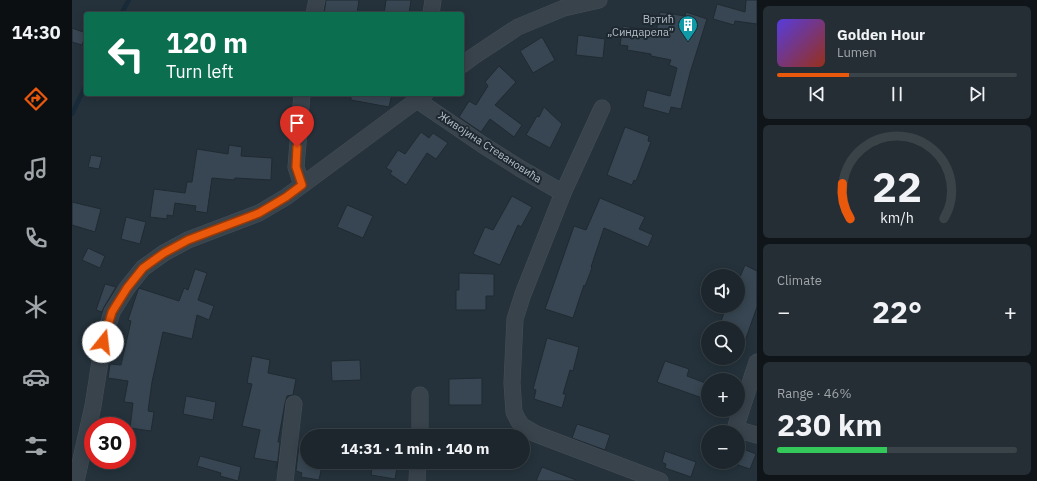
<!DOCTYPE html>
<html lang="en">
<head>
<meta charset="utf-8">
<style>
	body { margin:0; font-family:"IBM Plex Sans",sans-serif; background:#252e34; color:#f1f3f6; height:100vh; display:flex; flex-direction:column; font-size:15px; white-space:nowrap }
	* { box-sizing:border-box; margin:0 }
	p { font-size:13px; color:#a0a5a9 }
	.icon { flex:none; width:22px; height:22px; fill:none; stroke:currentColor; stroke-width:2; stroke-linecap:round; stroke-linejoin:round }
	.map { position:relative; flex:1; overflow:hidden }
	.sheet { display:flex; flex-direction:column; gap:6px; padding:6px; background:#0f1518; width:280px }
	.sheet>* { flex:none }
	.guide { position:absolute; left:12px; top:12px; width:380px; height:84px; border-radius:4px; box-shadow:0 2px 10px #0003,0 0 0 1px #3a4348; background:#0b6e4f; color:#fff; overflow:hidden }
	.tools { position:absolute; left:629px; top:269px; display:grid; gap:8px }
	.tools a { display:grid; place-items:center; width:44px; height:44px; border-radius:50%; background:#1c262c; box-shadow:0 2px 10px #0003,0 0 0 1px #3a4348; font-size:20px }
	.speed { position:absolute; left:12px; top:417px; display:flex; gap:8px; font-size:20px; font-weight:700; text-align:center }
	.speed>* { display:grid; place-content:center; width:52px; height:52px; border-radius:50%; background:#1c262c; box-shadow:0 2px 10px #0003,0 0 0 1px #3a4348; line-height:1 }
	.speed .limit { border:6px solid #d22; background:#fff; color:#111 }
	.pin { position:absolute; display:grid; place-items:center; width:34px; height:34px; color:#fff; margin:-41px -17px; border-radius:50% 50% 50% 0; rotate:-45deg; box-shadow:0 0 4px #0007 }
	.pin .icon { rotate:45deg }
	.me { position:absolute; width:44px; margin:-22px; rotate:16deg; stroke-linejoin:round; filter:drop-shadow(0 0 3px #0008) }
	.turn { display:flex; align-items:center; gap:14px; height:84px; padding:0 16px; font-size:18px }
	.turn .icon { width:52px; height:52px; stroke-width:2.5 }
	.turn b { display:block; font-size:28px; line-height:34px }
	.big { font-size:30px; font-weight:800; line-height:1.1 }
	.sheet .card { flex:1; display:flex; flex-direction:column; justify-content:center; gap:6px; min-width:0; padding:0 14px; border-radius:6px; background:#252e34 }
	.sheet .dial { align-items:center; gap:0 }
	.dial svg { height:104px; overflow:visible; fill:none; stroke:#3a4348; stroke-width:7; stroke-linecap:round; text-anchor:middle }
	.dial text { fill:#f1f3f6; stroke:none }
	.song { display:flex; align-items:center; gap:12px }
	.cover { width:48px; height:48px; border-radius:6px; background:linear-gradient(135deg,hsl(250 70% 55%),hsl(10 70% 35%)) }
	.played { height:4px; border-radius:2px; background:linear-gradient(90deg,#ea580c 30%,#3a4348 30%) }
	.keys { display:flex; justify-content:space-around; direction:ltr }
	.heat { display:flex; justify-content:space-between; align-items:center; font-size:22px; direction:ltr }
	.charge { height:6px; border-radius:3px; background:linear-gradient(90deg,#34c759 46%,#3a4348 0) }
	.trip { position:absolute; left:228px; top:429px; width:230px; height:40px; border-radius:20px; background:#1c262c; box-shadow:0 2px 10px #0003,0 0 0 1px #3a4348; font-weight:800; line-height:40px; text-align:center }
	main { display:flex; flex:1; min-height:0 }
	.menu { display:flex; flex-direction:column; width:72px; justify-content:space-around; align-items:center; background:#0b0f12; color:#a0a5a9 }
	.menu .icon { width:28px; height:28px }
	.menu .on { color:#ea580c }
	.menu b { font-size:18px; color:#f1f3f6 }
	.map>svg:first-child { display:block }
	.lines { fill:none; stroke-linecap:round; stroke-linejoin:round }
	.stream { stroke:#192a38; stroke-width:4.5 }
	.building { fill:#374652; stroke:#202a32 }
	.minor-casing { stroke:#454f57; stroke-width:17 }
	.minor { stroke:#39434c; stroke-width:16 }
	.route-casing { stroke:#983908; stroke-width:10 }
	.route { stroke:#ea580c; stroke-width:7 }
	.labels { text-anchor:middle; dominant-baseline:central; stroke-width:4; stroke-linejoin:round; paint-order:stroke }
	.poi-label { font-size:11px; fill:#b4bec7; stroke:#1e2830; text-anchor:end }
	.street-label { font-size:11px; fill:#b4bec7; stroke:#1e2830 }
</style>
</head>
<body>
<main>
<nav class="menu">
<b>14:30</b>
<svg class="icon on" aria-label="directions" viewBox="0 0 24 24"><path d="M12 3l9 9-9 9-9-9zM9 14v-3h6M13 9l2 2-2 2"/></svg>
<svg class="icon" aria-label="music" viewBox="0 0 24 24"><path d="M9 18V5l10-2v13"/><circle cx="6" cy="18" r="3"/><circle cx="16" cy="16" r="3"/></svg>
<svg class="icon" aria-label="phone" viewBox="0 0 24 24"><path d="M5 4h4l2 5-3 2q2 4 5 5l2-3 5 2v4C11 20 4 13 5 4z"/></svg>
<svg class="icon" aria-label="climate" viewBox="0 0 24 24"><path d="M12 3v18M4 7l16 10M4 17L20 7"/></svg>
<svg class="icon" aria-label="car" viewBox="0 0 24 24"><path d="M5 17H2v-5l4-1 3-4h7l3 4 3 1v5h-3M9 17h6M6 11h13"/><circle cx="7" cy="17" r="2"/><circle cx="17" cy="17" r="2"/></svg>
<svg class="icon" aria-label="filters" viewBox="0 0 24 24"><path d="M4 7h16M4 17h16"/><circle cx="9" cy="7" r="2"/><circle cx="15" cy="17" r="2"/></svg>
</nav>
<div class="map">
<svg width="685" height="481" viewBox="0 0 685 481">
	<rect width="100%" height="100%" fill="#25323b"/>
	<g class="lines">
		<!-- stream -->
		<path class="stream" d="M49,14l8,-14
			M0,114l14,-29"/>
	</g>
	<!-- building -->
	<path class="building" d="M254,0h33l-2,14h-33z
		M314,0h25l-2,14h-25z
		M674,0h11v24l-22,-3 -1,4 -21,-6 4,-15 28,8z
		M588,12l25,4 1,-4 21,7 -17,54 -9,36 -10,-2 -2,7 -26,-7 4,-17 23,6 7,-28 -8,-3 2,-5 -20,-4v-2l-24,-4 1,-4 -8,-1 3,-19 33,6z
		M0,28l14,5 -4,12 -10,-3z
		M506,35l27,4 -2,19 -27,-3z
		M470,37l13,23 -22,13 -13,-22z
		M427,66l17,16 -21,23 27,20 -8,12 -24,-18 -9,13 -22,-15 10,-16 7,4 12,-19 -3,-4z
		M279,94h41l-3,13 -38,-7z
		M472,107l18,17 -12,24 -24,-13 11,-19 2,1z
		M553,127l24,9 -1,5 3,1 -15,39 -2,-1 -2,5 -25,-10z
		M349,132l8,6 4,-5 15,10 -12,16 -9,-6 -21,32 -16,-11 2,-3 -6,-3 12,-18 7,4z
		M157,145l13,2 -1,9 31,2 -1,22 -36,-2 -1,2 -22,-2 -5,35 -12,-2 1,-5 -21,-3 -2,13 -6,-1v4l-17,-2 4,-28 31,4 2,-11h5l5,-33 31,5z
		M19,155l11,2 -3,12 -11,-2z
		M440,196l20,11 -11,20 -3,-2 -18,40 -27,-11 12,-27 8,3z
		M528,198l45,19 -6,12 14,6 -5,12 -44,-19 -13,39 1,1 -7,18 -1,-1 -11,33 -28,-9 29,-83 12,4z
		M0,202l29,7 -6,23 -23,-7z
		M275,205l26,11 -10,22 -26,-11z
		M54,217l20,5 -6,22 -19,-5z
		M16,248l17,8 -5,12 -18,-8z
		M673,265l12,6v36l-17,48h-2v-27h-19l7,-22h12v-21l3,-7 -1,-1z
		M123,269l12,4 -9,27 16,6 -5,14 -12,-5 -5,24 -29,-7 -11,50 -4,29 6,1 -3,19 -21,-3 3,-25 -9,-1 4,-21 -20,-3 2,-14 11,1 10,-44 -3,-1 10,-30 1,-2 40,13 5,-13 4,2z
		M387,273l35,1v22h-8v14h-30v-20h3z
		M33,284l11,3 -12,20 -2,5 -6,-2z
		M475,338l32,9 -6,24 -3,-1 -7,24h3l-4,14 -28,-9 2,-9 -3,-1z
		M180,356l18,4 -2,13 28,6 -3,16 -6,1 -2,7 -7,39h2l-3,26h-1l1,-6 -23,-4 6,-28 -18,-4 10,-42 -5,-1z
		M288,360l1,20 -29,1 -1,-20z
		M593,361l24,8 -2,7 21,8v16l-51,-18z
		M410,378v27h-33v-26z
		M114,396l30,6 -3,18 -30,-6z
		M505,424l33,11 -5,15 -33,-12z
		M227,445l8,2v15h12l-1,4h4l-3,14 -18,-3 1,-4 -6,-2z
		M666,447l18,7 -6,15 -12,-4z
		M593,451l31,11 -5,15 -26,-9 1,-4 -4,-2z
		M128,456l41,11 -3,14 -18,-5 1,-3 -24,-7z
		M301,462h25l-3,17 -24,-4z
		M470,467l34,13v1h-40z"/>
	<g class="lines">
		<!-- minor casing -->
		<g class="minor-casing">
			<path id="minor" d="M242,14l3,-14
				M359,14l2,-14
				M390,65l12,-9 44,-29 46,-19 35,-8
				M346,94l-1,6 66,45 38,24 42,24
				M530,108l-39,85 -40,101 -8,25 -3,64 2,29 4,8 4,6 14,8 124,47
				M230,185l-6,-18 6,-73
				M685,362l-22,67 22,6
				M348,395v41
				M4,481l17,-75 10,-64 9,-30 15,-24 16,-20 21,-15 24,-13 71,-27 27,-16 139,-103
				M213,481l9,-77
				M345,481l1,-19"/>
		</g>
		<!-- minor -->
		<use href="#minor" class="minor"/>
	</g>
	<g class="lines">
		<!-- route casing -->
		<g class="route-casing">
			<path id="route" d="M31,342l9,-30 15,-24 16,-20 21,-15 24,-13 71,-27 27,-16 16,-12 -6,-18 1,-20"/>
		</g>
		<!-- route -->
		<use href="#route" class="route"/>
	</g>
	<!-- icons -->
	<defs>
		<g id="building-pin" transform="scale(1)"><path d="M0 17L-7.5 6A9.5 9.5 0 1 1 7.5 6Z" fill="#0f9aa8" stroke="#1e2830"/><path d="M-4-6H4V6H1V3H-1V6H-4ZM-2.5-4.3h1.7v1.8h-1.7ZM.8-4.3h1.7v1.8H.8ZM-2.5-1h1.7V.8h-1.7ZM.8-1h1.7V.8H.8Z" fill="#fff"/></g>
	</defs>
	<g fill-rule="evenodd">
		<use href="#building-pin" x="616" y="25"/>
	</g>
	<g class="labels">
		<!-- poi labels -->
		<g class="poi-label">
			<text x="602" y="19">Вртић<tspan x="602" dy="13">„Синдарела”</tspan></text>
		</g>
		<!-- street labels -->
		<g class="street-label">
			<text transform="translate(418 147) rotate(33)">Живојина Стевановића</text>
		</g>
	</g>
</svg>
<div class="tools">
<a><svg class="icon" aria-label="sound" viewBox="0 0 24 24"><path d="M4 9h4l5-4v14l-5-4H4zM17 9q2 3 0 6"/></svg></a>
<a><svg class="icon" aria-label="search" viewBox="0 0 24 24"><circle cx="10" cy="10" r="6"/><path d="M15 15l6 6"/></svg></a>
<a>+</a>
<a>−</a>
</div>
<div class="speed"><div class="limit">30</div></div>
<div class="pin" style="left:225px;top:147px;background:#d93025"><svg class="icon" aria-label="arrive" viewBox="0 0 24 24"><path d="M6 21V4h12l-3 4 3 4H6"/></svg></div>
<svg class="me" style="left:31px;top:342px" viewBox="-20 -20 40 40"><circle r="19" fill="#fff"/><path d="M0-13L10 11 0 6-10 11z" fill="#ea580c"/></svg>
<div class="trip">14:31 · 1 min · 140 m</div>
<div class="guide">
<div class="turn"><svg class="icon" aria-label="left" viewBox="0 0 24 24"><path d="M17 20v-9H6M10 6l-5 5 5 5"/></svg><div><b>120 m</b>Turn left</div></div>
</div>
</div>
<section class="sheet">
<div class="card">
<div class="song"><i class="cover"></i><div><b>Golden Hour</b><p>Lumen</p></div></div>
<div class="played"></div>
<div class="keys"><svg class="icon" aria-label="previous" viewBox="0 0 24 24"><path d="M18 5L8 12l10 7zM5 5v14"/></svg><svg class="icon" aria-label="pause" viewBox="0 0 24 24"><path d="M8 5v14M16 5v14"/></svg><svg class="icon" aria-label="next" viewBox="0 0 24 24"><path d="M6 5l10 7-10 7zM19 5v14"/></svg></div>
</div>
<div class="card dial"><svg viewBox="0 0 100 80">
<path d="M14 69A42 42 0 1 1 86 69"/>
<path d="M14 69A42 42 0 0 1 8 42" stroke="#ea580c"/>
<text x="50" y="56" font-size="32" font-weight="700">22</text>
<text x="50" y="72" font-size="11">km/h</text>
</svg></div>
<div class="card"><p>Climate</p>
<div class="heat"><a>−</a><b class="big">22°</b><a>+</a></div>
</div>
<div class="card"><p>Range · 46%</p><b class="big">230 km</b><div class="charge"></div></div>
</section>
</main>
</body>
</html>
